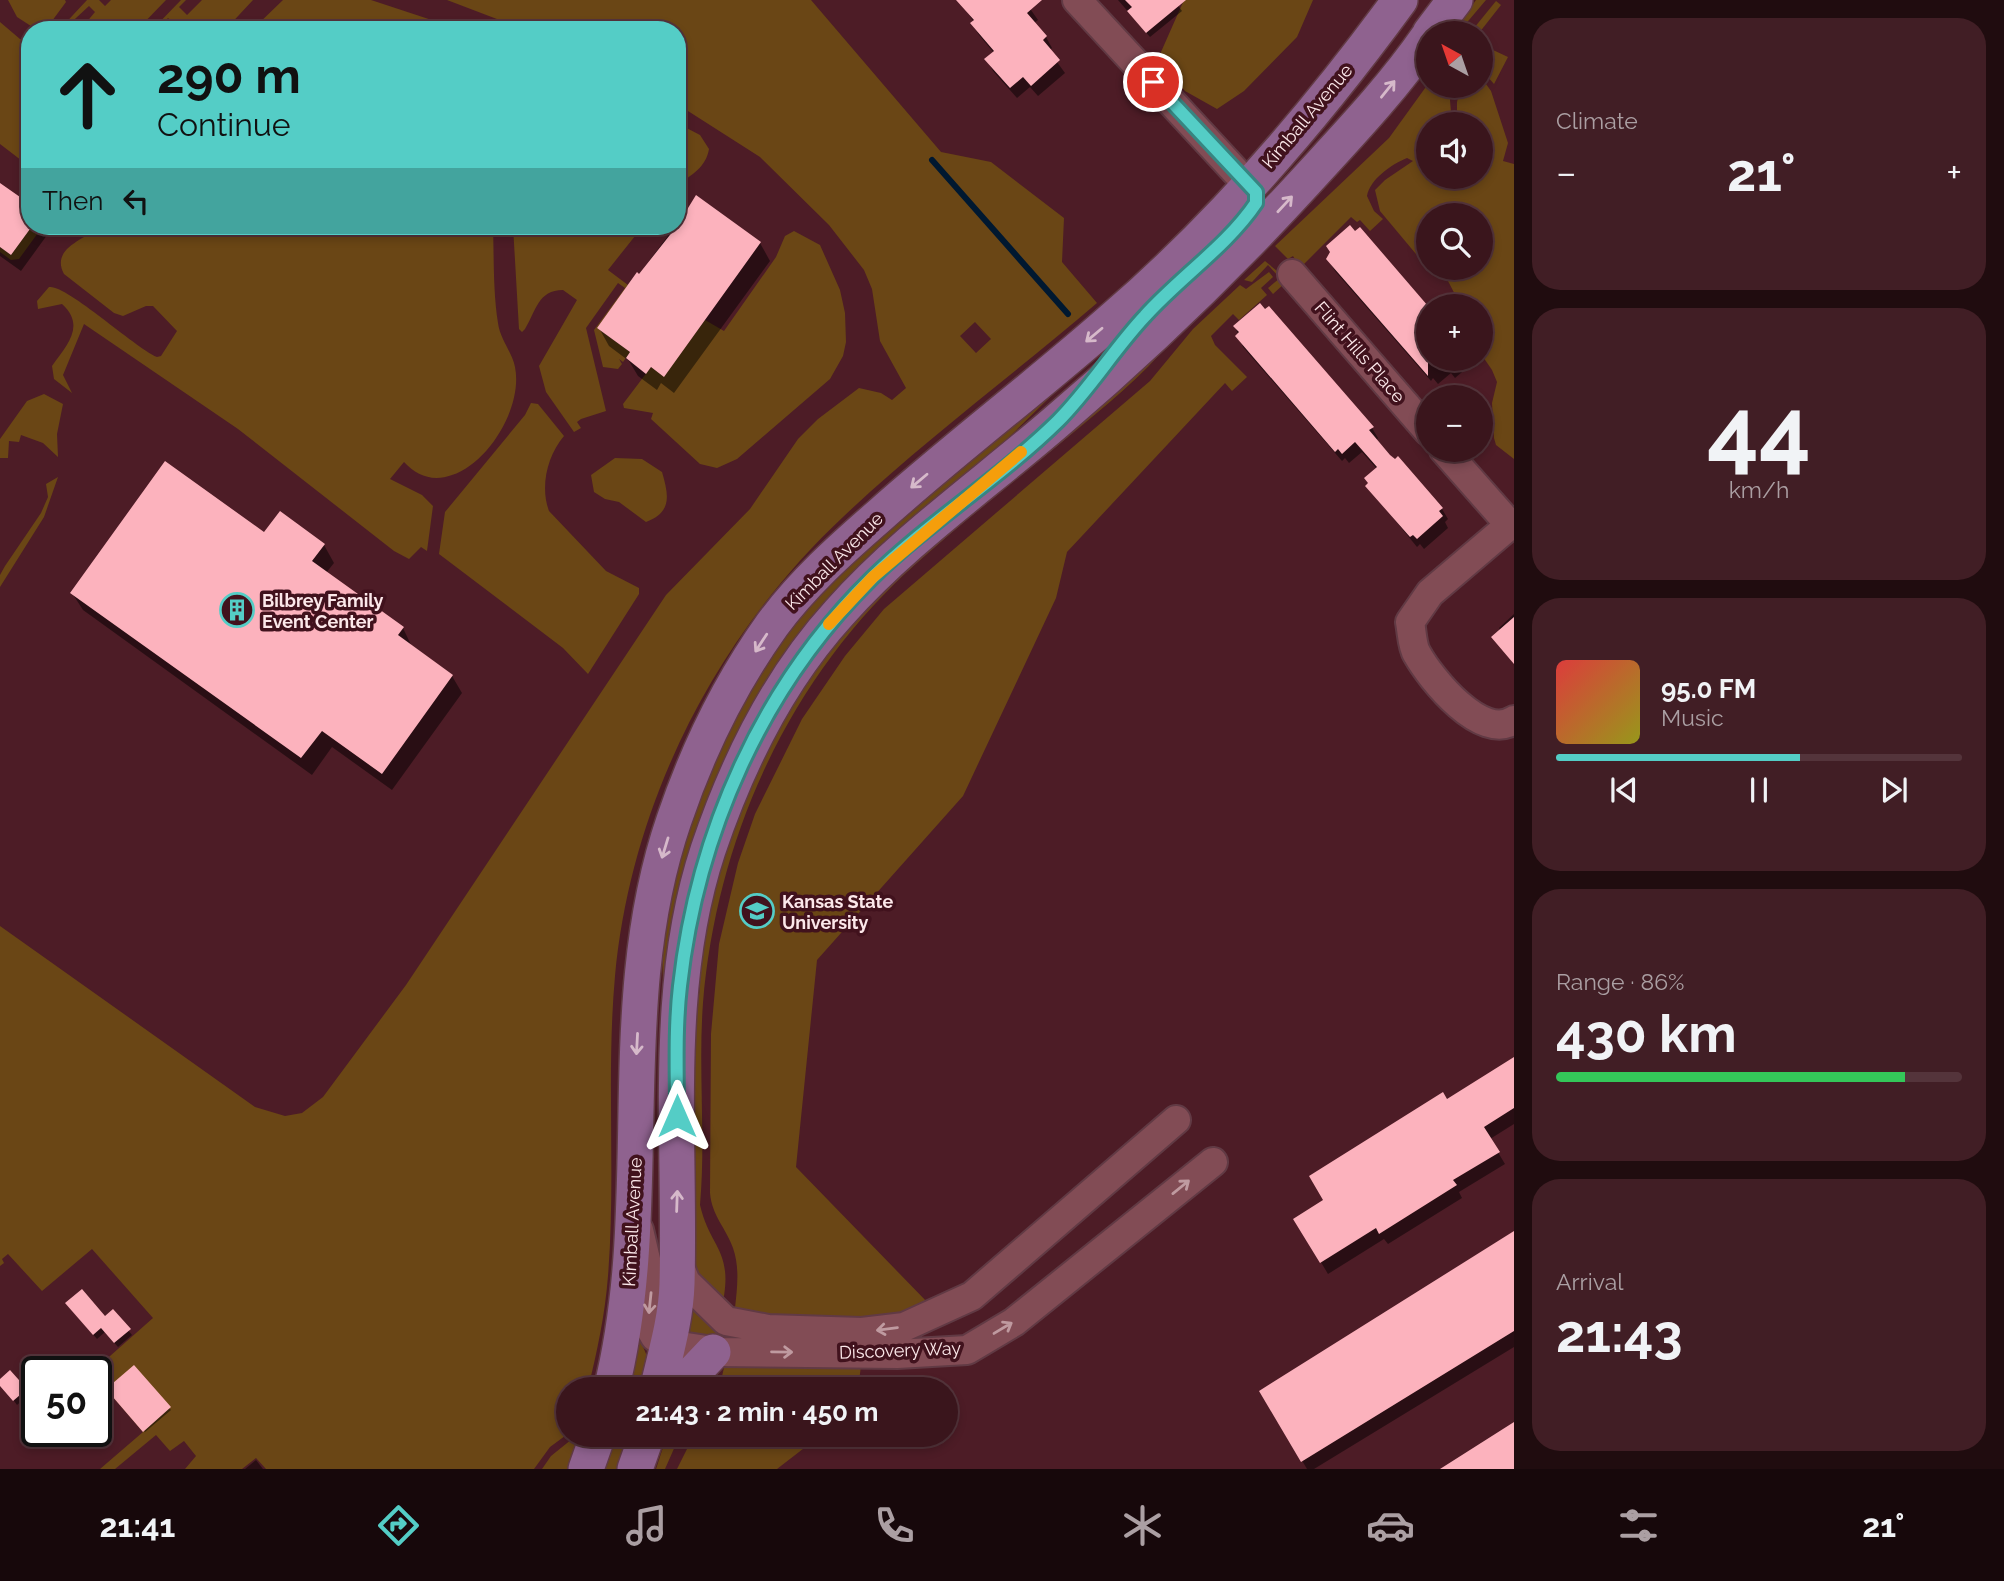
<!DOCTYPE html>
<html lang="en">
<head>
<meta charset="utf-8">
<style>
	body { margin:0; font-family:Raleway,sans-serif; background:#411e25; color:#f1f3f6; height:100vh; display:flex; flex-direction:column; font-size:26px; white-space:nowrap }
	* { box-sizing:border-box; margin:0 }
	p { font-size:23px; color:#ab9fa3 }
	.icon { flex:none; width:38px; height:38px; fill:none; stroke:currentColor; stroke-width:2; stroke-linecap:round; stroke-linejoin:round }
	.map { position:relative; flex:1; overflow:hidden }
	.sheet { display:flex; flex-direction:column; gap:18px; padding:18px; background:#200c0f; width:490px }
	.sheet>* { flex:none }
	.top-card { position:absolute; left:21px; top:21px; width:665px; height:214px; border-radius:28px; box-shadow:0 4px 10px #0003,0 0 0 2px #54343b; background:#54cdc6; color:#111; overflow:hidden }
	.needle { width:46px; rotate:320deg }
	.fabs { position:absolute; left:1416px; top:21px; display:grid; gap:14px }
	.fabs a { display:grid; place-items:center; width:77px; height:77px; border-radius:50%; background:#3a151c; box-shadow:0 4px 10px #0003,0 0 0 2px #54343b; font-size:35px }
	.speed { position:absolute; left:21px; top:1356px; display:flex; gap:14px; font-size:35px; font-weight:700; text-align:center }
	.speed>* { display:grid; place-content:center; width:91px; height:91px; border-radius:50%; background:#3a151c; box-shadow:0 4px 10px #0003,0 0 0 2px #54343b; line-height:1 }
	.speed .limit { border:4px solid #111; border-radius:10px; background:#fff; color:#111 }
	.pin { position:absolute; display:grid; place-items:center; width:60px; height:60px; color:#fff; margin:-30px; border:4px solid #fff; border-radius:50%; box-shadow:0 2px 7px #0007 }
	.me { position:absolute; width:77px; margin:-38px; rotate:0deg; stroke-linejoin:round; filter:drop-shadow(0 0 5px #0008) }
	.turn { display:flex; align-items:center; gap:24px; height:147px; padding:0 21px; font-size:32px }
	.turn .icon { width:91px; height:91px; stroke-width:2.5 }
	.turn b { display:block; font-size:49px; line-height:60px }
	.then { display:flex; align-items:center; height:66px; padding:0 21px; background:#0003; gap:14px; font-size:26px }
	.big { font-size:52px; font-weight:700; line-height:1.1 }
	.sheet .widget { flex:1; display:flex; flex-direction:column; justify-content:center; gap:10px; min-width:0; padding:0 24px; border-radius:28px; background:#411e25 }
	.sheet .dial { align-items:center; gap:0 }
	.dial b { font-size:91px; line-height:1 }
	.song { display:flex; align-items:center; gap:21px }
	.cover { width:84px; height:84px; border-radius:10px; background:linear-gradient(135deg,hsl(0 70% 55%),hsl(60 70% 35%)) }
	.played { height:7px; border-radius:4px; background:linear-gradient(90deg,#54cdc6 60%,#54343b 60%) }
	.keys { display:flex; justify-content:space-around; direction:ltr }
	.heat { display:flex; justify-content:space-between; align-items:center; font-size:38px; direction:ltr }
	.charge { height:10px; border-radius:5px; background:linear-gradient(90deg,#34c759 86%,#54343b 0) }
	.trip { position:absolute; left:556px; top:1377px; width:402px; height:70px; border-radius:35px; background:#3a151c; box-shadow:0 4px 10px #0003,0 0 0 2px #54343b; font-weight:700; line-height:70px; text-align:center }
	.menu { display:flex; height:112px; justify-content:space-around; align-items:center; background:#17080b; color:#ab9fa3 }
	.menu .icon { width:49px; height:49px }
	.menu .active { color:#54cdc6 }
	.menu b { font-size:32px; color:#f1f3f6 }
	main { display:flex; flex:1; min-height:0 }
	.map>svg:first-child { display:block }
	.green { fill:#6a4615; fill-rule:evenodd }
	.shadow { fill:#0007 }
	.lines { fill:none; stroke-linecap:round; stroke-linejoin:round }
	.stream { stroke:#001830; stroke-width:6 }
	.building { fill:#fcb2bd }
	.minor-casing { stroke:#613a44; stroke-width:32 }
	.major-casing { stroke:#613a44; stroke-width:38 }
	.minor { stroke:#824c55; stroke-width:28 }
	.major { stroke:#8f628f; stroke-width:35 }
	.oneway { stroke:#d6b9ca }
	.oneway2 { stroke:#bf9aa0 }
	.route-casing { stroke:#378581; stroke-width:18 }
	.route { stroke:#54cdc6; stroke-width:12 }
	.slow { stroke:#f59e0b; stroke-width:12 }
	.labels { text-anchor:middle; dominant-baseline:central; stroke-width:7; stroke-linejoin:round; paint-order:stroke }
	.street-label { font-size:18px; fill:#fce8ea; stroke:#41121d }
	.poi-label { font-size:18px; font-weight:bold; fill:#fce8ea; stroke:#41121d; text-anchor:start }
</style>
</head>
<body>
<main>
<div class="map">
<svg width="1514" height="1469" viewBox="0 0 1514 1469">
	<rect width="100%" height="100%" fill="#4d1c26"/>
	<!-- green -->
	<path class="green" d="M8,0h57l1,2 -14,19 -18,7 -17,-11z
		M87,0h12l6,6 6,-6h55l-29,30h-57l15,-18 -6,-6 -26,24h-4z
		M181,0h5l-7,7 8,8 15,-15h51l-28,30h-53l4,-5 -8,-7 -12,12h-4z
		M283,0h88l91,30h-210z
		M447,0h364l130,152 50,10 73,56 -2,44 35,41c-84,72 -174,138 -254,214 -127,119 -212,286 -228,459 -9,100 1,201 -7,300 -3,39 -11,76 -20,113l-19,1v43l-19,14 -16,22h-268l-10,-11 -14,11h-57l11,-13 -12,-15 -14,10 -14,-16 -41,34h-15l43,-37 -37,-43 -4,3 -6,-7v-13l-12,-2 12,-11 5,5 52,-46 -61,-69 -50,42 -34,-37 -6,5 2,4 -4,3v-340l255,181 30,9 17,-3 21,-16 83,-112 260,-390 84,-86 48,-70 20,-20 41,-31 22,5 11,7 14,-12 -26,-47 -8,-52 -8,-19 -35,-45 -69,-68 -83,-53v-74h-151zM975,322l16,17 -15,14 -16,-17z
		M1184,0h129l-16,37 -53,54 -27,18 -32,-18 -28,-30z
		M1476,0h10l-28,33h-5z
		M1496,1l5,4 -22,28h-9z
		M0,22l20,17 10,1v127l-30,-23z
		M1493,50l15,7 -14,27 -14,-16 1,-15z
		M1481,77l10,14 17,52 -5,18 11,3v295l-18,-14 -2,-7 -2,-35 5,-21 -5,-12 -11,-16 -1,-48h-19l-13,-25 -17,-9 -51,-61 -5,-21 10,-10 28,-19 -6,-3c-15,6 -37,21 -40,38l7,15 9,8 -13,12 -10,-11 -3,2 -6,-5 -52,52 -7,-5 4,-3 -3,-5 -5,3 -13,-13 114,-108 39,-54 25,2 -3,14 2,24h-24v53h52v-53h-23v-22l4,-16h19zM1428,215h52v53h-52z
		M677,123l23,12 9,14c-3,18 -17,26 -32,36z
		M32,226h11l-24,33 -8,1 -11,-8v-5l11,8z
		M101,226h392c1,32 0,65 5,97 2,16 14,29 17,44 8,39 -26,96 -63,108 -19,7 -35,1 -48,-13l-14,17 32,16 11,11 -6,45 -6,-4 -12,12 -15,-8 -156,-122 -154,-105 -21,51 9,18 -18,-14 -2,-13c15,-21 34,-40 10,-62l-24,5 -1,-8 12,-14c17,-3 84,59 108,70l4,-1 16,-25 -24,-25h-7l-23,10 -9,-3 -50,-39c-14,-26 22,-35 37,-48z
		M513,226h130l-35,44 20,15 -31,43 33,24 -7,10 -4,-3 3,5 -4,5 -15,-2 -9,-37 31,-42 -7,-5 -32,45 20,83 -25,8 -4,3 4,6 -7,4 -28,-40 -7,-26 38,-66 -14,-10c-25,0 -27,21 -38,39l-3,3 -3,-3z
		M794,231l26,14 20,45 5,23 1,29 -3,14 -13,23 -93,80 -20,9 -17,-4 -49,-45 2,-6 -29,-5 -1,-4 28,-37 13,9 41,-56 19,11 52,-74 9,-21z
		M1265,261l18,15 2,7 -12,11 -5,-6 12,-10 -12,-13 -16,17 -8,-2z
		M1269,272l4,5 -12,11 6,7 -28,25 -6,-6 -22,22 4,9 32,32 -15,14 -7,-8 -158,169 -11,46 -93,198 -146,164 -21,207 133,137 -35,14h-134l-1,-6 -8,-2 -1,5 -15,-7c2,-19 5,-40 -2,-60 -7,-20 -21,-32 -23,-55l1,-159 8,-90 19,-81 17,-49 47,-95 43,-63 39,-47 266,-228 43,-52 47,-44 6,4z
		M1172,340c-30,37 -67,66 -104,97 -49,40 -102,82 -150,125 -127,112 -201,273 -215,441 -5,67 3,135 -3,202 10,43 33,45 23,97l-21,-21 -8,-16 -4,-81 6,-189h3l1,-9 -3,-1 6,-66 56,-166 89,-133z
		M1083,365l-282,275 -131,344 -7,-1 -2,-61 16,-80 63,-143 78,-110z
		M44,394l19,10 -6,30 1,23 -15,-14 -22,-8 -2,7 -10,-1 -1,17h-8v-19l27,-38z
		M531,403l7,1 26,32c-17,20 -24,51 -15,75l57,60 33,17v6l-51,80 -25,-26 -124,-94 6,-42 80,-97z
		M615,458l27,1 20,13c7,24 10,40 -16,50l-27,-20 -14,-3 -11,-7 -3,-17z
		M58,477l-14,40 -44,70v-12l5,-9 36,-53 7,-16 -2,-13z
		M690,1302l30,25 -2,11 -25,-1 -7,-6z
		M637,1332l14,34 -5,23 -23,1z
		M725,1363l136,3 -3,23 -139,1z
		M577,1435h8l-14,34h-29l9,-13z
		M611,1435h22l-12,34h-23z
		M667,1435h13l-15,34h-9z
		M694,1435h127l-44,34h-100z"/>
	<!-- shadow -->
	<path class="shadow" d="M959,0h65l14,20 -4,3 12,14 6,11 -3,3 16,22 -27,23 -8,-9 -13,11 -24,-27 -6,-11 7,-7 -15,-18 -7,-11 2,-2z
		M1118,0h56l8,11 -32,26z
		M0,185l30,41h17l3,5 -29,40 -21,-15z
		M697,197l63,46 10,18 -96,132 -13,-10 -4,7 -19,-14 -9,-15 -20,-15 -10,-18z
		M1355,234l73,75v50h39l-3,2 4,6 -13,11 -4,-5 -13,11 -5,-6 -2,3 -96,-110 -7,-12z
		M1235,326l137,102 6,10 -2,3 19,21 3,-3 44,50 6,10 -3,3 3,6 -24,21 -4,-5 -3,3 -50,-61 10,-17 -15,-17 -13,11 -4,-5 -3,3 -99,-114z
		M265,535l59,10 10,18 -8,10 77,55 9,19 40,29 10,17 -70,97 -60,-43 -20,28 -229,-165 -11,-17z
		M1514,614v49l-15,-35z
		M1514,1059v65l-24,15 15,25 -46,28 3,6 -74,46 -4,-5 -56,35 -33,-55 30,-19z
		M1514,1233v114l-200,122h-7l-46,-78z
		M70,1308l35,11 8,-7 19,23 -14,12 -13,-15 -8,7z
		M0,1381l25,9 3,5 -11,10z
		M110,1392l59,16 2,2 -26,22z
		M256,1460l7,9h-18z"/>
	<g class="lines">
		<!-- stream -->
		<path class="stream" d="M932,160l136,154"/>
	</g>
	<!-- building -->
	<path class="building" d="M956,0h86l-15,13 20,23 -4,4 17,20 -29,26 -8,-9 -13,11 -26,-29 10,-8 -24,-28 4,-3z
		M1125,0h61l-40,33 -19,-22 5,-4z
		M0,183l30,21v25l-19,26 -11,-8z
		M696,195l65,47 -97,135 -13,-10 -5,7 -20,-16 4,-6 -33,-24 40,-56 2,2 38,-48z
		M1350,225l5,6 5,-4 68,79v70l-102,-117 4,-7 -4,-6z
		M1260,303l5,6 4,-3 105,121 -5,3 21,25 5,4 3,-3 45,52 -4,3 4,5 -26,23 -4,-4 -3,2 -45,-51 3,-3 -4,-5 13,-11 -22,-25 -13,12 -4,-5 -3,3 -100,-116 4,-4 -6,-6z
		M165,461l99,71 16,-21 45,33 -13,17 92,66 -6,8 55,40 -71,99 -60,-43 -21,27 -231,-165z
		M1514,617v47l-23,-27z
		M1514,1057v51l-30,19 16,25 -47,28 4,5 -78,49 -3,-6 -56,35 -27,-44 30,-19 -14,-24 134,-84 4,7z
		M1514,1231v100l-213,131 -42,-71z
		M82,1289l23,27 8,-7 18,20 -17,14 -13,-15 -8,7 -28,-32z
		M134,1365l37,42 -28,25 -37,-43z
		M10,1370l17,19 -14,12 -13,-15v-7z
		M1514,1422v47h-74z"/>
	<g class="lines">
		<!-- minor casing -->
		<g class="minor-casing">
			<path id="minor" d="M1077,0l172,186
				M1292,274l136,157
				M1444,450l66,75 -80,68 -20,29c2,10 2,24 7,32 14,25 65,88 97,66
				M639,1230l13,55 -4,40 7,12 12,7 53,8 177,2 70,-4 47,-28 199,-160
				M677,1260l9,22 40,39 42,8 94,3 42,-5 68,-31 204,-176"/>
		</g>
		<!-- major casing -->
		<g class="major-casing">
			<path id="major" d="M1430,33l25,-33
				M611,1390c47,-189 -1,-384 63,-570 23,-68 56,-136 98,-195 30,-41 69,-76 107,-109 76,-68 157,-129 233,-196 108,-93 204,-205 288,-320
				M657,1390c8,-34 19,-71 20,-106 4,-144 -15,-295 31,-434 29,-86 70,-170 131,-237 64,-72 144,-128 217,-191 88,-75 171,-155 249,-240 43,-47 87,-93 123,-145
				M677,1390l36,-38
				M586,1469l12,-34
				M635,1469l12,-34"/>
		</g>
		<!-- minor -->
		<use href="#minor" class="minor"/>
		<!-- major -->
		<use href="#major" class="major"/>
	</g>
	<!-- one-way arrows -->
	<defs><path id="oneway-shaft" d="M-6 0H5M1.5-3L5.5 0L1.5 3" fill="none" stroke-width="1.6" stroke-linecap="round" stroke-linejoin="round" transform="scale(1.75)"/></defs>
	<g class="oneway">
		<use href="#oneway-shaft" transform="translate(1388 89) rotate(-51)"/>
		<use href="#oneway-shaft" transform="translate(1285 204) rotate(-47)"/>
		<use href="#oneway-shaft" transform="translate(1094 335) rotate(140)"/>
		<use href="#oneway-shaft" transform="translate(919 481) rotate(140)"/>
		<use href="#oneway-shaft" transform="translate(761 643) rotate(123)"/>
		<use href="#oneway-shaft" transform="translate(665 848) rotate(107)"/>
		<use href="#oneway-shaft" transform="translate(637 1044) rotate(93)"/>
		<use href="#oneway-shaft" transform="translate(677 1201) rotate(-88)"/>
	</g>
	<g class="oneway2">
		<use href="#oneway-shaft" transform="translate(1181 1187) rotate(-39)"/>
		<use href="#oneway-shaft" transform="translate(650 1303) rotate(96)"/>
		<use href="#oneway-shaft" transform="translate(1003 1328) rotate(-31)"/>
		<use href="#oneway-shaft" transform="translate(887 1329) rotate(173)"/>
		<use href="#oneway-shaft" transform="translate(782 1352) rotate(1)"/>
	</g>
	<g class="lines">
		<!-- route casing -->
		<g class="route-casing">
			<path id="route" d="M677,1116c0,-43 -2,-87 3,-130 17,-152 82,-300 192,-408 58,-57 128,-100 186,-157 32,-32 56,-72 87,-105 35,-39 82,-70 111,-113v-11l-103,-110"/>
		</g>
		<!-- route -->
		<use href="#route" class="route"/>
		<!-- slow -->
		<path class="slow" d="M829,624l44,-47 148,-125"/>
	</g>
	<!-- icons -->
	<defs>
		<g id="building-ring" transform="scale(1.75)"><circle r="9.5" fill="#41121d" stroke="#54cdc6" stroke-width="1.5"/><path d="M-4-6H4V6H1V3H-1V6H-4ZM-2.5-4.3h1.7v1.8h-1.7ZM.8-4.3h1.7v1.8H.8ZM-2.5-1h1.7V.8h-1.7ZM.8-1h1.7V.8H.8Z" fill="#54cdc6"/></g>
		<g id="university-ring" transform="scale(1.75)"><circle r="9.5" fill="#41121d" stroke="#54cdc6" stroke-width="1.5"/><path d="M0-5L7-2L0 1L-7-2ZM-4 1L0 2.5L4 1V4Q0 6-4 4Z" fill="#54cdc6"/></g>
	</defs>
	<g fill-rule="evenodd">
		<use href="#building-ring" x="237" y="610"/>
		<use href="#university-ring" x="757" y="911"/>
	</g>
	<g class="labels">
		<!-- street labels -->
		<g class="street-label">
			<text transform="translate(1307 116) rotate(-50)">Kimball Avenue</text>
			<text transform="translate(1360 352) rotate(49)">Flint Hills Place</text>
			<text transform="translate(834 561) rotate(-45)">Kimball Avenue</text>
			<text transform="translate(632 1222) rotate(-87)">Kimball Avenue</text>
			<text transform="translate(900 1350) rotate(-2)">Discovery Way</text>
		</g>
		<!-- poi labels -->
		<g class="poi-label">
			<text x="262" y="600">Bilbrey Family<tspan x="262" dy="21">Event Center</tspan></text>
			<text x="782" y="901">Kansas State<tspan x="782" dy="21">University</tspan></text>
		</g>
	</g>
</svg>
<div class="fabs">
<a><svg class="needle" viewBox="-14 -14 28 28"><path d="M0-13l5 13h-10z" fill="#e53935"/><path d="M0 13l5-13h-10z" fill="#ab9fa3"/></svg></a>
<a><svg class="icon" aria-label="sound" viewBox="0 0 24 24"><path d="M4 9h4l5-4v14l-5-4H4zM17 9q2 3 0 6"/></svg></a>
<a><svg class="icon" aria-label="search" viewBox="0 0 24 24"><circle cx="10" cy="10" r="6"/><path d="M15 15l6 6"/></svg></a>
<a>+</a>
<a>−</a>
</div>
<div class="speed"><div class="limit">50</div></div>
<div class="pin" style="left:1153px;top:82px;background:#d93025"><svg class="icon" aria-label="arrive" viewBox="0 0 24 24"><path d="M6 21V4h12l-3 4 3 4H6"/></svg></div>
<svg class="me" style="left:677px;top:1116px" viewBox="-20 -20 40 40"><path d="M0-17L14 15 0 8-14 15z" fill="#54cdc6" stroke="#fff" stroke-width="4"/></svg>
<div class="trip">21:43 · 2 min · 450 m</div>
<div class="top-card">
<div class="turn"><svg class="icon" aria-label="ahead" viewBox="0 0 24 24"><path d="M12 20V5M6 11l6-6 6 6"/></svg><div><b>290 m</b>Continue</div></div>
<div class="then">Then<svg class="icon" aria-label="left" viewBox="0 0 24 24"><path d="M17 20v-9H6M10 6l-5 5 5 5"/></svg></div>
</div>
</div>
<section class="sheet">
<div class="widget"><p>Climate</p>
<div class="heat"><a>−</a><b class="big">21°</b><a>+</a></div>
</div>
<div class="widget dial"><b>44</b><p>km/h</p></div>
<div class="widget">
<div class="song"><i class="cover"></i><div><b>95.0 FM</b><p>Music</p></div></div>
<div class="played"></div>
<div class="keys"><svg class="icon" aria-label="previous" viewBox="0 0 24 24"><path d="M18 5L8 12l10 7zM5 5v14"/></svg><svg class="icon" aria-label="pause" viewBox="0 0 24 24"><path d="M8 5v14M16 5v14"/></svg><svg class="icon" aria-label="next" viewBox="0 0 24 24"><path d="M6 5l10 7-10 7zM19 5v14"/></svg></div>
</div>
<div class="widget"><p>Range · 86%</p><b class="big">430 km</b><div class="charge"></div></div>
<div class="widget"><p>Arrival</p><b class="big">21:43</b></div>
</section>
</main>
<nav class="menu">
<b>21:41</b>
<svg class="icon active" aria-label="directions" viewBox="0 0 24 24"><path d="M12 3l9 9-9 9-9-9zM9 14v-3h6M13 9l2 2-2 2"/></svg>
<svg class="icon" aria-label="music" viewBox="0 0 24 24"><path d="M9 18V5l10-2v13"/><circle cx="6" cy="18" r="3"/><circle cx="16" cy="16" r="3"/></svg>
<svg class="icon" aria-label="phone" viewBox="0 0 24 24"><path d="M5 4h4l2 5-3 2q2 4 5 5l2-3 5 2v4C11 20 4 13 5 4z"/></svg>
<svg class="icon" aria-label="climate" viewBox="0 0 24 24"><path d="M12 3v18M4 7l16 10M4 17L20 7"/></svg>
<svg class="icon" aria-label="car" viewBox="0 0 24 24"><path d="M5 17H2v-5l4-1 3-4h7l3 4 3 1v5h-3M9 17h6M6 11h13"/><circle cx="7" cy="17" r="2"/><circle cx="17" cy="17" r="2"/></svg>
<svg class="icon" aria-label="filters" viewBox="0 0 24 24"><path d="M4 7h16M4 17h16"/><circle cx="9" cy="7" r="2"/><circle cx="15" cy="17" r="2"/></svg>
<b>21°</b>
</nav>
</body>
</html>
